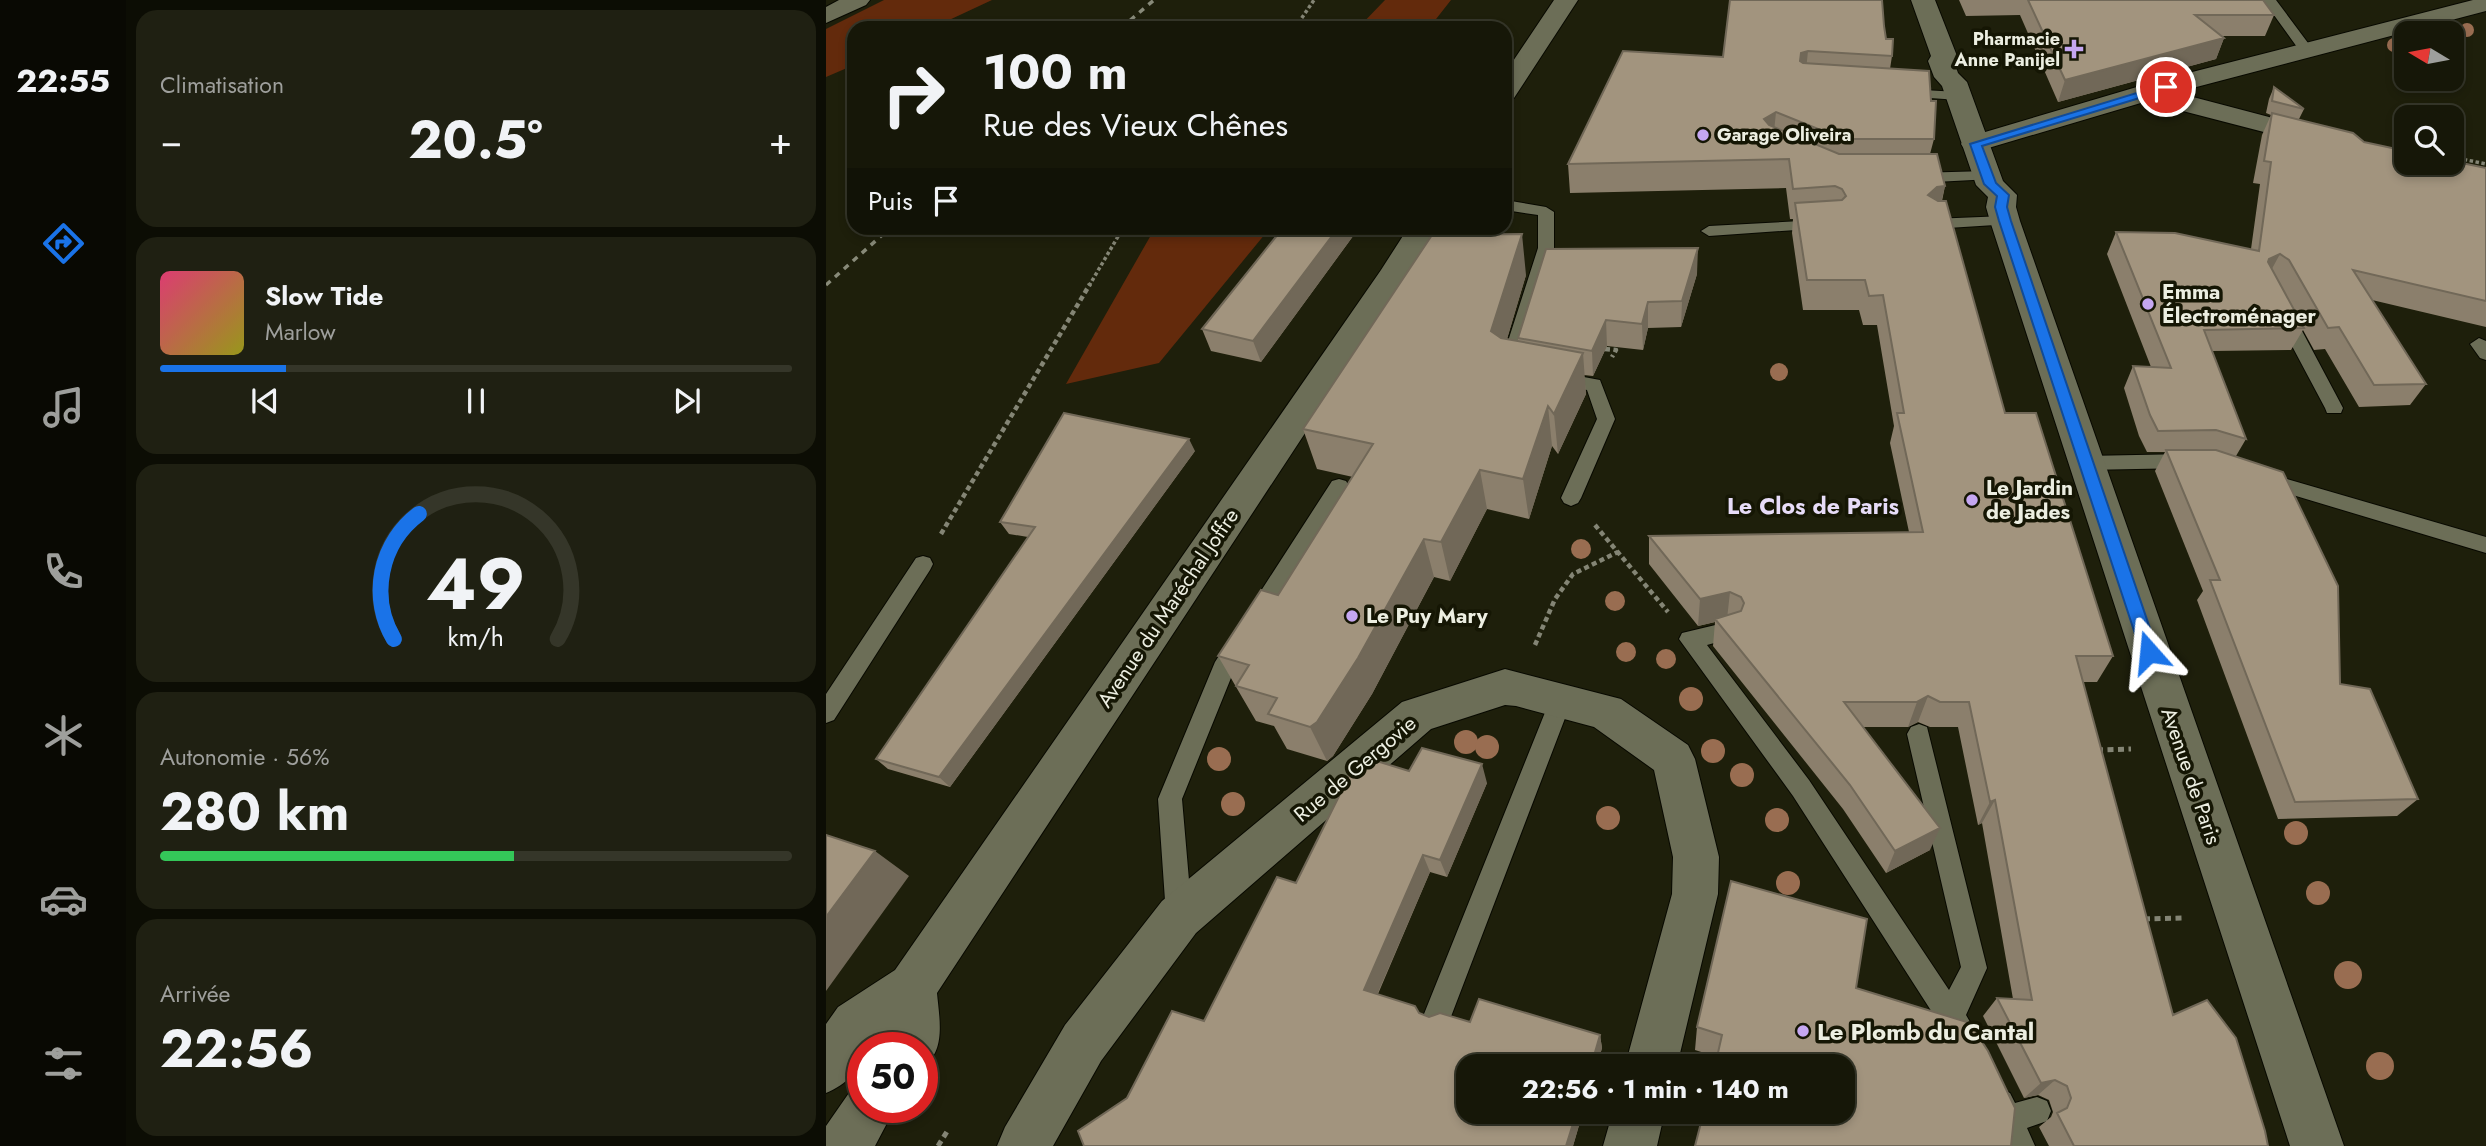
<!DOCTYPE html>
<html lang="fr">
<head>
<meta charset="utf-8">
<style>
	body { margin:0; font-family:Jost,sans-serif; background:#1f2012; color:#f1f3f6; height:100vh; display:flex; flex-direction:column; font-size:26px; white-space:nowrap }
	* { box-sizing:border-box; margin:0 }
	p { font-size:23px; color:#9e9f9c }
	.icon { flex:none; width:38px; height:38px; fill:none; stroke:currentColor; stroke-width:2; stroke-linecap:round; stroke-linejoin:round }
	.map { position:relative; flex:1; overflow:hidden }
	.panel { display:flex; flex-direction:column; gap:10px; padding:10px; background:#0c0d04; width:700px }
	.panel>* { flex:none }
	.banner { position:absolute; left:21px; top:21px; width:665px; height:214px; border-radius:21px; box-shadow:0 4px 10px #0003,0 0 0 2px #353629; background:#161708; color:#f1f3f6; overflow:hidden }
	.needle { width:46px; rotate:280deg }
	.controls { position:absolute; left:1568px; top:21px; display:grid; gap:14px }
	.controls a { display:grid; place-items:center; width:70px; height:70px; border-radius:14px; background:#161708; box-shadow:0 4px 10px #0003,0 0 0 2px #353629; font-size:35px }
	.speed { position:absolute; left:21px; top:1032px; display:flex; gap:14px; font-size:35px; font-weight:700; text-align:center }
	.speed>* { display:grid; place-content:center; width:91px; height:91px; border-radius:50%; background:#161708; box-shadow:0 4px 10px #0003,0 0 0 2px #353629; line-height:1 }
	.speed .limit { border:10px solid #d22; background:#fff; color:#111 }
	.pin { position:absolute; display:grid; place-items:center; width:60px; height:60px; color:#fff; margin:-30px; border:4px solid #fff; border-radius:50%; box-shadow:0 2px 7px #0007 }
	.me { position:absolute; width:77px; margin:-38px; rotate:342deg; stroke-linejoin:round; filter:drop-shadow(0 0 5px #0008) }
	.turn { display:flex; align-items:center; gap:24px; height:147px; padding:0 21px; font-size:32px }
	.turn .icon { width:91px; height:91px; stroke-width:2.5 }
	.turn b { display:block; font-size:49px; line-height:60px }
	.then { display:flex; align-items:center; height:66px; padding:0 21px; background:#0003; gap:14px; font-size:26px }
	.big { font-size:52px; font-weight:700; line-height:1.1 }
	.panel .widget { flex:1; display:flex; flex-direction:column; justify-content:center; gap:10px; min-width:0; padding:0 24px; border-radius:21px; background:#1f2012 }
	.panel .dial { align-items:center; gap:0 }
	.dial svg { height:182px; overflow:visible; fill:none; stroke:#353629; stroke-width:7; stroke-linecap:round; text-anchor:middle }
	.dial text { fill:#f1f3f6; stroke:none }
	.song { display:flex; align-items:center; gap:21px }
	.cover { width:84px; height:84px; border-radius:10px; background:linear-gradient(135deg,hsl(340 70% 55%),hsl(60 70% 35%)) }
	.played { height:7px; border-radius:4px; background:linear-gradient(90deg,#1a73e8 20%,#353629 20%) }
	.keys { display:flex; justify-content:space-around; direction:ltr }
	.heat { display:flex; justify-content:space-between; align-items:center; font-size:38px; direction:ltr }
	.charge { height:10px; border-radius:5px; background:linear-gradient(90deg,#34c759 56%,#353629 0) }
	.trip { position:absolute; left:630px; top:1054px; width:399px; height:70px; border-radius:21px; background:#161708; box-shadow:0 4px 10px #0003,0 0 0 2px #353629; font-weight:700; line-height:70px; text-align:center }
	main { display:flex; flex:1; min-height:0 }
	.dock { display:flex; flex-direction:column; width:126px; justify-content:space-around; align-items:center; background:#090903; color:#9e9f9c }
	.dock .icon { width:49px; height:49px }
	.dock .selected { color:#1a73e8 }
	.dock b { font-size:32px; color:#f1f3f6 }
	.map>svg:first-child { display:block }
	.green { fill:#632a0c }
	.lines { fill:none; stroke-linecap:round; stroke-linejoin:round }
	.service-casing { stroke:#080900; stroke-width:2 }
	.minor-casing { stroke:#080900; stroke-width:2 }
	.secondary-casing { stroke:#080900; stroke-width:2 }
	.path-far2 { stroke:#848575; stroke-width:3.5; stroke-dasharray:3.5 2.5; stroke-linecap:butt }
	.path-far1 { stroke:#848575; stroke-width:4.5; stroke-dasharray:5 3.5; stroke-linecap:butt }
	.path { stroke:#848575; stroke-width:5; stroke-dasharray:6 4.5; stroke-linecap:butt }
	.service { fill:#6c6e57; fill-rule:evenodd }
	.minor { fill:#6c6e57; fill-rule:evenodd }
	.secondary { fill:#6c6e57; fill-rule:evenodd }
	.rail { stroke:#888a79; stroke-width:3.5; stroke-dasharray:6 6; stroke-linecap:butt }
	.tree { fill:#996d51 }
	.wall { fill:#8b7f6c }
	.shaded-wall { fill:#716858 }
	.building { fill:#a2947e; stroke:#716858; stroke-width:2 }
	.route { fill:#1a73e8; stroke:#114b97; stroke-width:2 }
	.poi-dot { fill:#c5a7f1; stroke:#151604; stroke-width:2.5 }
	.labels { text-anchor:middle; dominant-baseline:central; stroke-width:7; stroke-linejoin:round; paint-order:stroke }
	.far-poi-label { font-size:18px; font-weight:bold; fill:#eceee1; stroke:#151604; text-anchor:end }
	.poi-label { font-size:21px; font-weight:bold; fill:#eceee1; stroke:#151604; text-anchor:start }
	.street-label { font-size:21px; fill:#eceee1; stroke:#151604 }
	.neighbourhood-label { font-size:23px; font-weight:bold; fill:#e7dcf8; stroke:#151604 }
	.near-poi-label { font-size:24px; font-weight:bold; fill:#eceee1; stroke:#151604; text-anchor:start }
</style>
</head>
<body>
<main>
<nav class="dock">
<b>22:55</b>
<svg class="icon selected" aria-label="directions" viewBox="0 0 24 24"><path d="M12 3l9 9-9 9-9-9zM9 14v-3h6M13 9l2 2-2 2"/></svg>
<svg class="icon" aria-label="music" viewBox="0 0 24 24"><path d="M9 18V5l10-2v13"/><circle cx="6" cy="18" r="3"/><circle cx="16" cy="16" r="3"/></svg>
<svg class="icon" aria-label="phone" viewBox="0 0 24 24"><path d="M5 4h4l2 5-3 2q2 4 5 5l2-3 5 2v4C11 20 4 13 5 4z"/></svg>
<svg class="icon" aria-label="climate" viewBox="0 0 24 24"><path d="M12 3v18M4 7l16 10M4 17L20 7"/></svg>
<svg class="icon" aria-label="car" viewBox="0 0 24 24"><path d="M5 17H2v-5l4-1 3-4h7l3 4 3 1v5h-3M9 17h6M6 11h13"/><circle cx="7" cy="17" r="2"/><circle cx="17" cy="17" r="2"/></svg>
<svg class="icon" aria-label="filters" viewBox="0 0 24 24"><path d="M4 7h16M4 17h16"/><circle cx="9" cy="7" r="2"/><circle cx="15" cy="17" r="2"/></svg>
</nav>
<section class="panel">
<div class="widget"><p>Climatisation</p>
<div class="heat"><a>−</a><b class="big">20.5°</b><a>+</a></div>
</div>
<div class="widget">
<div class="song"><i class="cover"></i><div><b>Slow Tide</b><p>Marlow</p></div></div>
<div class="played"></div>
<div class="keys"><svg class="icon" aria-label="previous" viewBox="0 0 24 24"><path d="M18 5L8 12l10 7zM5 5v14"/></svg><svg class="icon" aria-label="pause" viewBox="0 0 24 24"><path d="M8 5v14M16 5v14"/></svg><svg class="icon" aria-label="next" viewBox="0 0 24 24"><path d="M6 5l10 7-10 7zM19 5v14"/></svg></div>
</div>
<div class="widget dial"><svg viewBox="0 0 100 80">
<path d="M14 69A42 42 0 1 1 86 69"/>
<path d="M14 69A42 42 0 0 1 25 14" stroke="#1a73e8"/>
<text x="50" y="56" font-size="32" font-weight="700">49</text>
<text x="50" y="72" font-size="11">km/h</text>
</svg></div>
<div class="widget"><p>Autonomie · 56%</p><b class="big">280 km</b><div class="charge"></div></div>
<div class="widget"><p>Arrivée</p><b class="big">22:56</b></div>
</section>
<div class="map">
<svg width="1660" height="1146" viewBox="0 0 1660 1146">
	<rect width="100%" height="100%" fill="#1e1f0b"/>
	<!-- green -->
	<path class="green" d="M58,0h108l-60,28h-78v37l-28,12v-48z
		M559,0h66l-22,28h-71z
		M329,228h115l-111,135 -93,21z"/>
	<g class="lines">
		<!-- service casing -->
		<g class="service-casing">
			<path id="service" d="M1437,0h13l38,51 -2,3h-10z
				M1079,89l54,3 7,4 -7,4 -59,-4 -2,-3z
				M1161,171l8,5 -3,3 -76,4 -8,-5 8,-5z
				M679,200l41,7 8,5v36l-36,118 -3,4h-12l-3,-4 38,-118v-33l-33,-5z
				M1179,216l8,5 -2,3 -79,5 -8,-5 8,-5z
				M993,220l6,2 2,3 -2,3 -116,8 -8,-5 8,-5z
				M1458,308l9,6 50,94 -2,5h-14l-2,-5 -50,-94z
				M1653,338l7,3v19l-6,-2 -10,-14z
				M731,372l43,8 15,39 -34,79 -3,5 -7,3 -7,-3 -3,-5 36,-79 -10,-29 -36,-8 -3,-4 3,-4z
				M1362,454l7,2 3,5 -3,5 -7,2 -103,2 -7,-2 -3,-5 3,-5 7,-2z
				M1437,472l223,65v16l-230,-69 -3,-5 3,-5z
				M513,479l7,2 3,5 -85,137 -8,3 -8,-3 -3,-6 3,-6 84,-130z
				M97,556l7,2 3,6 -3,6 -96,150 -8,3v-29l90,-136z
				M902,622l8,3 3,6 -3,6 -29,8 102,135 140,210 12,-23 -54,-233 4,-7 8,-3 8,3 60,241 -21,47 15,26 -4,10 -10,4 -10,-4 -164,-255 -114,-157 3,-6z
				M413,635l8,2 3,7 -17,29 -51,126 10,116 -4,9 -9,4 -9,-4 -4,-9 -8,-116 57,-137 16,-25z
				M735,690l8,3 3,7 -120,314 -4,10 -10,4 -10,-4 -4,-10 126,-314 3,-7z
				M1174,1089l10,4 5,10 22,-6 10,4 4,10 -4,10 -20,7 8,18h-30l-19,-43 4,-10z"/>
		</g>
		<!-- minor casing -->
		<g class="minor-casing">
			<path id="minor" d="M13,0h31l-4,5 -40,18v-16z
				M1647,0h13v11l-301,79 8,7 213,56v10h13l-3,4 -10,2 -231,-60 -14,-12 -186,55 -10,-2 -4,-6 4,-6 192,-57z
				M679,669l116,30 67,46 7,14 24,98 -1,37 -41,172h-52l47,-172 1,-37 -19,-87 -60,-43 -78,-21 -11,-1 -74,24 -235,204 -95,128 -48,85h-56l8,-19 60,-102 97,-124 240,-199z
				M787,1111h52l-8,35h-54z"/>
		</g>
		<!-- secondary casing -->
		<g class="secondary-casing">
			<path id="secondary" d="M728,0h24l-64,98 -9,2v-27z
				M1085,0h24l22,56 -3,5 4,12 9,9 36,99 14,14 -1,12 4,14 324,925h-54l-300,-925 -4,-14 2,-10 -12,-12 -34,-99 -8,-9 -6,-16 3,-5z
				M582,228h29l-32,53 -468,712c2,24 10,59 -15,74v-19h-39l6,-16 -19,16h-7c0,22 -18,37 -37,45v-69l12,-17 57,-37 486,-700z
				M37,1084v24h32l-20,38h-49v-20l25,-36z"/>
		</g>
		<!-- path-far2 -->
		<path class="path-far2" d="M469,28l19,-28
			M1626,157l34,7
			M263,286l34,-58"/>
		<!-- path-far1 -->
		<path class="path-far1" d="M779,349l11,1 -4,7
			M769,525l73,87
			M115,534l149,-250
			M709,645l20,-46 18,-25 45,-22"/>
		<!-- path -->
		<path class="path" d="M1271,750l34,-1
			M1318,919l40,-1
			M112,1146l10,-16"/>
		<!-- service -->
		<use href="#service" class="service"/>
		<!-- minor -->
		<use href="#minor" class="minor"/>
		<!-- secondary -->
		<use href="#secondary" class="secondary"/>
		<!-- rail -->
		<path class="rail" d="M295,28l33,-28
			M0,285l64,-57"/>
	</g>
	<!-- trees -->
	<g class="tree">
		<circle cx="1641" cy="30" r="7"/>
		<circle cx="1568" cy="45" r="7"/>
		<circle cx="953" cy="372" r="9"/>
		<circle cx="755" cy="549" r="10"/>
		<circle cx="789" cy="601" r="10"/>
		<circle cx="800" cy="652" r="10"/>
		<circle cx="840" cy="659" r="10"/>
		<circle cx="865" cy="699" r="12"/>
		<circle cx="640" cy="742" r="12"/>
		<circle cx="661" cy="747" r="12"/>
		<circle cx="887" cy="751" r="12"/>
		<circle cx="393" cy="759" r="12"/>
		<circle cx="916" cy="775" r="12"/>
		<circle cx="407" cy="804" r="12"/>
		<circle cx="782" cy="818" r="12"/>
		<circle cx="951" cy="820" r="12"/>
		<circle cx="1470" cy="833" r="12"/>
		<circle cx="962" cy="883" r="12"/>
		<circle cx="1492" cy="893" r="12"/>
		<circle cx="1522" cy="975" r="14"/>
		<circle cx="1554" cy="1066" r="14"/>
	</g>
	<!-- wall -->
	<path class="wall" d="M1133,0h304l11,15 -9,21h-42l1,2 -8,21 -158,43 -38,-87 -54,1z
		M1058,26l2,13 6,17 -2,13 44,70 -4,15 15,32 -3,15 63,212 108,243 -16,26h-14l90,333 95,131h-219l-10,-19 12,-10 2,-5 -4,-12 -11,-5 -14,3 -41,-82 14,-18 16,1 -31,-176 -4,2 -20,-98h-28l-12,-5 -10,5h-45l67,123 -44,23 -43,-64 -130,-163 2,-24 -17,4 -49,-62v-28l260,-4 -19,-89 4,-17 -17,-101h-14l-4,-15h-56l-11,-77 1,-14h-3l-4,-31 -216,5 -2,-29 155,-107z
		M1448,87l30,22 -5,10 65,23 122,26v159l-114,-27 54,84 -16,21 -51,2 -34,-58 -11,1 -11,-20 -12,20 -79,1 34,88 -10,17 104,228 78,115 -21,17 -119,3 -81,-219 6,-9 -48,-120 10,-19h-18l-8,-16 -15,-48 9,-22 18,1 -44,-113 9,-22 135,17 9,-65 -7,-1 9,-48 9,-20 -5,-2 3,-14z
		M457,228h76l-98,134 -50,-11 -9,-22z
		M871,274l-16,53 -33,1 -5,22 -36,-4 -14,30 -9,-1 2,19 -28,60 -6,-8 -23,73 -42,-10 -37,72 -16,-4 -62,117 -39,62 -6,5 -40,-12 -13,-23 -18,-5 -38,-65 60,-61 75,-118 -36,-8 -14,-40 223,-154 -19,64 11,2v-3z
		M369,451l-245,336 -62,-18 -12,-10 152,-222 -19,-3 -9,-12z
		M583,771l78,12 -40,94 -17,-5 -52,122 51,23 41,5 130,13 2,13 -29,98h-489l43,-48 77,-77 92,-138z
		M1030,988l-139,69 -22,-7 2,-23z"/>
	<!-- shaded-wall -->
	<path class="shaded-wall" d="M1398,38l-8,21 -158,43 7,-22z
		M982,51l-3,29 -7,2 3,-29z
		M950,112l-3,30 -9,-23z
		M1119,186l-7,30 -10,-21 9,-8z
		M512,228h21l-98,134 -8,-21z
		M696,234l4,41 -29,97 -6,-41z
		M872,248l-1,26 -16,53 1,-26z
		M1454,254l-12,22 -10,5 11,-22z
		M822,302v26l-5,22 -1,-26z
		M780,320l1,26 -14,30 -1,-25z
		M757,353l3,41 -28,60 -4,-40z
		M722,406l4,40 -23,73 -6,-40z
		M363,439l6,12 -245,336 -11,-10z
		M654,470l7,39 -37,72 -9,-39z
		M598,539l10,38 -62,117 -39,62 -6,5 -17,-34z
		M904,592l-3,27h-12v3l-17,4 2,-27z
		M1102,696l-10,26 -10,5 9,-25z
		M656,764l5,19 -40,94 -7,-17z
		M1169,800l-13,23 -4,2 12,-23z
		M1114,828l-10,22 -44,23 9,-22z
		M49,851l34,25 -83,115v-74z
		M597,855l7,17 -57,132 -9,-14z
		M774,1035l2,13 -5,18h-6z
		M1229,1080l-17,15 -14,3 17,-15z
		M751,1111h6l-10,35h-7z"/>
	<!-- building -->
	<path class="building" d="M904,0h152l2,26 2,13h7l-1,17 -84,-5 -7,2 -1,8 3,2 126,8 2,30h5l-2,38h-91l-67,-27 -12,7 5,6 70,29h98l8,32 -8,1 -9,8 10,6h8l59,212h31l77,243h-37l97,359 34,-15 29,38 29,93 3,15h-194l-17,-33 10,-5 4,-10 -4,-12 -12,-6 -14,3 -44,-85 35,2 -37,-200 -5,2 -21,-100h-29l-12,-6 -11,6h-73l96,126 -45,23 -45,-66 -135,-166 26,-8 3,-8 -3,-6 -11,-5 -30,7 -51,-63 274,-4 -26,-119h7l-21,-118 -14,1 -4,-16h-58l-12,-77 47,-3 4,-4 -4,-7 -7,-3 -42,3 -4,-30 -221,5 55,-113 100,6z
		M1202,0h235l11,15h-79l29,23 -159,42z
		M1448,87l30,22 -32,-8z
		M1446,113l81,20 11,9 42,9v12h46v-2l34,7v133l-133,-31 73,114 -52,1 -35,-58 -11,1 -39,-68 -9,-6 -11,5 -1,3 36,66 -100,2 42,109 -30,-9 -58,1 -8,-16 -17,-49 38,2 -55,-136 59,1 84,18 12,-89 -7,-1z
		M457,228h55l-85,113 -51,-12z
		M696,234l-31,97 10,7 82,15 -29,61 -6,-8 -25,73 -43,-9 -39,72 -17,-3 -66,119 -41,64 -7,5 -42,-13 9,-16 -41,-12 13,-21 -31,-9 43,-66 17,5 95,-151 -70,-15 129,-194z
		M872,248l-16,53 -34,1 -6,22 -36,-4 -14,31 -74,-13 28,-89z
		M238,413l125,26 -250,338 -63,-18 159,-232 -35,-5z
		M1340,450h50l67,22 55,114 2,98 30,5 48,110 -123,3 -85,-222h10z
		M596,748l60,16 -42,96 -17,-5 -59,135 51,16 4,7 10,4 11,-4 30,9 9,-23 121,36 -9,31h-123v45h109l-11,35h-482l-6,-15 49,-33 45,-87 32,10 73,-144 19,6 53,-107 21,-17 39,12z
		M0,835l49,16 -49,66z
		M905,881l136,38 -11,69 114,35 18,28 27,57 -4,38h-316l9,-35h139v-45h-128l7,-31 -25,-8z"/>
	<!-- route -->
	<path class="route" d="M1340,84l5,3 -2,2 -187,57 14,37 13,12 -2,12 4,14 147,431 -3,5h-12l-2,-5 -142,-431 -4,-14 2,-11 -13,-12 -14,-40z"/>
	<!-- markers -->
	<g class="poi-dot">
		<path d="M1244.5 38.5h7v7h7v7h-7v7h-7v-7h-7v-7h7z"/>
		<circle cx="877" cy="135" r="7"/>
		<circle cx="1322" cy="304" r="7"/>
		<circle cx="1146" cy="500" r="7"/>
		<circle cx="526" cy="616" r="7"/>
		<circle cx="977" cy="1031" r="7"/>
	</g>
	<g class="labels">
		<!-- far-poi labels -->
		<g class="far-poi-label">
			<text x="1234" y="39">Pharmacie<tspan x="1234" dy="21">Anne Panijel</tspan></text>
			<text x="891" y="135" text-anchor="start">Garage Oliveira</text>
		</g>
		<!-- poi labels -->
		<g class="poi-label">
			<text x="1336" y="292">Emma<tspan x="1336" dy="24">Électroménager</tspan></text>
			<text x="1160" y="488">Le Jardin<tspan x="1160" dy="24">de Jades</tspan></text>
			<text x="540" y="616">Le Puy Mary</text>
		</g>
		<!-- street labels -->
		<g class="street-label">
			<text transform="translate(342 608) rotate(-56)">Avenue du Maréchal Joffre</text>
			<text transform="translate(529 769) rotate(-40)">Rue de Gergovie</text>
			<text transform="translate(1365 776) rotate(71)">Avenue de Paris</text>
		</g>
		<!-- neighbourhood labels -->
		<g class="neighbourhood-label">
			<text x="987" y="506">Le Clos de Paris</text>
		</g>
		<!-- near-poi labels -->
		<g class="near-poi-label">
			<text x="991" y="1031">Le Plomb du Cantal</text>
		</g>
	</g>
</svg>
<div class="controls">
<a><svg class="needle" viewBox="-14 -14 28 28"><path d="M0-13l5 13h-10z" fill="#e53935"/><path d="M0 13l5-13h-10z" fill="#9e9f9c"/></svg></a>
<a><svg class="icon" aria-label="search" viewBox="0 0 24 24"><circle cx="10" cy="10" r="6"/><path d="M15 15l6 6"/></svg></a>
</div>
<div class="speed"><div class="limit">50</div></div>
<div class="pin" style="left:1340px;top:87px;background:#d93025"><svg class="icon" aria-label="arrive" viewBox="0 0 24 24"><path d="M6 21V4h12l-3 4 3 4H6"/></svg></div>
<svg class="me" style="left:1323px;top:652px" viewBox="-20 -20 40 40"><path d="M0-17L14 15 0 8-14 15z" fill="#1a73e8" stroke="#fff" stroke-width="4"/></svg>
<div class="trip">22:56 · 1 min · 140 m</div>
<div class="banner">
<div class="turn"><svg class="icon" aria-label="right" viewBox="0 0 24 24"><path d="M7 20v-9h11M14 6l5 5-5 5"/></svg><div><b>100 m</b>Rue des Vieux Chênes</div></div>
<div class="then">Puis<svg class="icon" aria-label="arrive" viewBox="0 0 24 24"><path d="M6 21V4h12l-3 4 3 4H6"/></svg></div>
</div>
</div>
</main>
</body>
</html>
